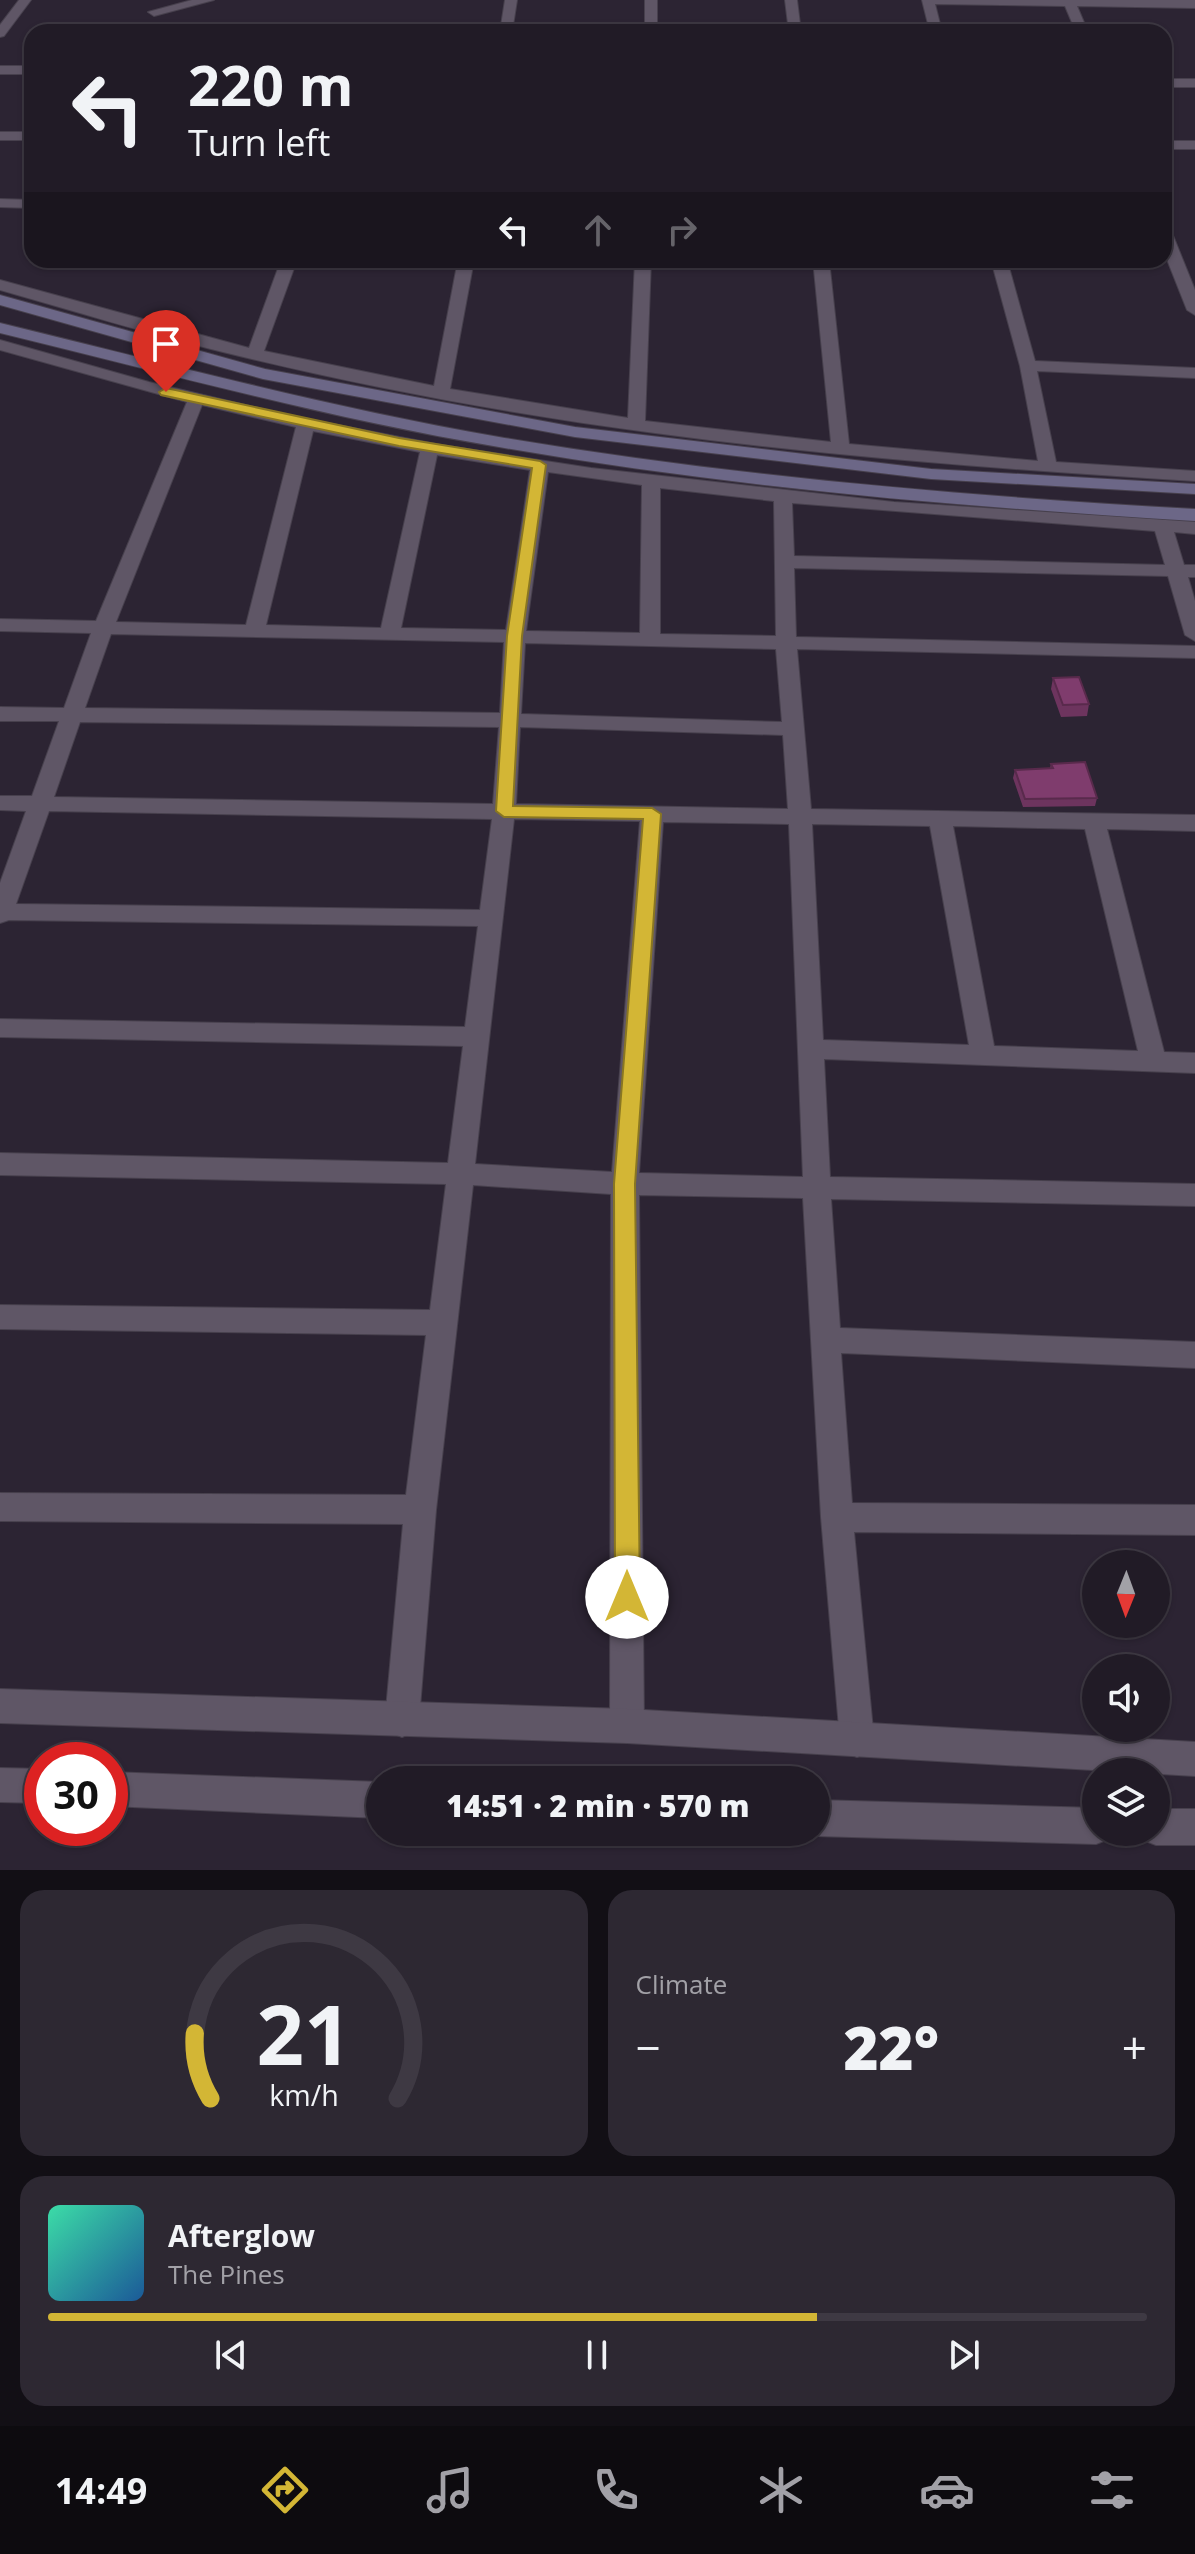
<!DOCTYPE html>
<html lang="en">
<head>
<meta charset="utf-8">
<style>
	body { margin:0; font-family:"Open Sans",sans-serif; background:#2d2832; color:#f1f3f6; height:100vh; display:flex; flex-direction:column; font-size:30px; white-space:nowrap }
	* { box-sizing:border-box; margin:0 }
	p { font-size:26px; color:#a2a1a7 }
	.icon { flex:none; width:44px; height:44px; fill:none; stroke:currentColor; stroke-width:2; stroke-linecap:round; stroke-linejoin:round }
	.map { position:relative; height:1870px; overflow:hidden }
	.details { display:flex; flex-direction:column; gap:20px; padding:20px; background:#120f15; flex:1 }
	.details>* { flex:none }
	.guide { position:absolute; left:24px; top:24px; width:1148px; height:244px; border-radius:24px; box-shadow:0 2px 6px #0004,0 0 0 2px #3e3943; background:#211b26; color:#f1f3f6; overflow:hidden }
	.needle { width:52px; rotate:181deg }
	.controls { position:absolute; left:1082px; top:1550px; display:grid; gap:16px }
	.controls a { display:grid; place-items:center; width:88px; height:88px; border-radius:50%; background:#211b26; box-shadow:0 2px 6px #0004,0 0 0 2px #3e3943; font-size:40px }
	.speed { position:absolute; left:24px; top:1742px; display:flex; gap:16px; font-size:40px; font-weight:700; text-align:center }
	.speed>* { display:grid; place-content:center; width:104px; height:104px; border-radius:50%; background:#211b26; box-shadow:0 2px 6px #0004,0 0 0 2px #3e3943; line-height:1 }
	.speed .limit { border:12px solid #d22; background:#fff; color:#111 }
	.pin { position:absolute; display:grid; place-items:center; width:68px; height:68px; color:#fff; margin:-82px -34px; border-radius:50% 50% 50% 0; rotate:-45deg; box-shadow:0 0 8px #0007 }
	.pin .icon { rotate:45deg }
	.me { position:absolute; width:88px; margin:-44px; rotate:0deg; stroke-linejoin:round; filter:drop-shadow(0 0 6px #0008) }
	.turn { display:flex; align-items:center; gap:28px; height:168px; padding:0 32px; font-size:36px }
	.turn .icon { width:104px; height:104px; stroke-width:2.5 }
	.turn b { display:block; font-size:56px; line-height:68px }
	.lanes { display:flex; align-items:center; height:76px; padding:0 32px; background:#0003; justify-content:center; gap:40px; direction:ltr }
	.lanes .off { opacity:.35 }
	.big { font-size:60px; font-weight:800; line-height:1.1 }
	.details .tile { flex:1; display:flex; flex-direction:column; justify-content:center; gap:12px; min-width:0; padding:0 28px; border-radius:24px; background:#2d2832 }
	.details .dial { align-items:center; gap:0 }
	.dial svg { height:208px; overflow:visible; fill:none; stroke:#3e3943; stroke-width:7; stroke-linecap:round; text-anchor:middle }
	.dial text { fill:#f1f3f6; stroke:none }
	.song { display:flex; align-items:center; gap:24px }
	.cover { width:96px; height:96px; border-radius:12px; background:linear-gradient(135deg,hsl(160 70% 55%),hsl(210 70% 35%)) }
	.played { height:8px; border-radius:4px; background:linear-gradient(90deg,#d3b635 70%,#3e3943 70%) }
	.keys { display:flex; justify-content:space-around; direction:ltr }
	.heat { display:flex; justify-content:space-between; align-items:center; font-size:44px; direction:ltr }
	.details .tiles { flex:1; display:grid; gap:20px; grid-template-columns:1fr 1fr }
	.tile:last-child { grid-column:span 2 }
	.trip { position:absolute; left:366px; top:1766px; width:464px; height:80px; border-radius:40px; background:#211b26; box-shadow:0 2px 6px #0004,0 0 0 2px #3e3943; font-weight:800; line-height:80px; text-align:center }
	.tab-bar { display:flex; height:128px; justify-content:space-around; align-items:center; background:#0d0b0f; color:#a2a1a7 }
	.tab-bar .icon { width:56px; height:56px }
	.tab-bar .selected { color:#d3b635 }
	.tab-bar b { font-size:36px; color:#f1f3f6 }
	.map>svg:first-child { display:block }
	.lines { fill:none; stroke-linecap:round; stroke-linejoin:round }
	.minor-casing { stroke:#47404d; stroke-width:2 }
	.tertiary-casing { stroke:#47404d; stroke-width:2 }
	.secondary-casing { stroke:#47404d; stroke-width:2 }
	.minor { fill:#5f5666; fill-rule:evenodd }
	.tertiary { fill:#5f5666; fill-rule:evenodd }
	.secondary { fill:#6c6787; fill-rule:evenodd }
	.wall { fill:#6d345e }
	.building { fill:#7f3c6d; stroke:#592a4c; stroke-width:2 }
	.route { fill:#d3b635; stroke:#897622; stroke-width:2 }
</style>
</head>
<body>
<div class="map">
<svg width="1195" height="1870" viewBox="0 0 1195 1870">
	<rect width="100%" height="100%" fill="#2c2433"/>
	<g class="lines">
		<!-- minor casing -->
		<g class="minor-casing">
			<path id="minor" d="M19,0h12l-27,36 -4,1v-12z
				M192,0h22l-60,16 -6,-4z
				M505,0h12l-5,32h-12z
				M645,0h12v32h-12z
				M785,0h12l4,32h-12z
				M922,0h273v8l-118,-2 11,26h-12l-11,-26 -130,-2 7,28h-12z
				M0,66h32v8h-32z
				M1164,79h31v8h-31z
				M0,199l32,1v8l-32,-1z
				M1164,228l8,5 23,57v25l-8,-5 -23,-58z
				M281,260h16l-33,91 170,35 24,-126h16l-24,129 178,29 7,-158h16l-6,161 186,21 -18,-182h16l20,184 189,17 -18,-95 -29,-106h16l28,101 160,7v10l-158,-7 19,91 139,9v10c-180,-11 -361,-24 -540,-48 -145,-19 -290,-46 -432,-81 -75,-18 -149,-41 -223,-62v-10l249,68z
				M0,340l149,42 142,34 150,29 150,23 303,34 301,20v12l-21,-2 10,33h11v12h-7l7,24v40l-10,-6 -17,-59 -374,-8 2,69 399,9v12l-398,-9 14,160 384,6v16l-88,-2 57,223 31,1v20l-371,-14 6,118 365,7v22l-364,-7 9,129 355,14v26l-354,-15 11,150 343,2v30l-341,-3 20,208 -5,12 -12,5 -12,-5 -5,-12 -19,-223 -18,-319 -164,-3 5,531 -5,12 -12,5 -12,-5 -5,-12 1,-532 -138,-9 -37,325 -17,210 -5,12 -12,5 -12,-5 -5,-12 18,-196 -403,-3v-28l406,2 20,-160 -426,-6v-24l430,5 16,-126 -446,-9v-22l448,10 15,-117 -463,-9v-18l465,8 13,-101 -469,-6 -9,3v-40l26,-72 -26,-1v-14h32l27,-75h-59v-14l64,1 27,-75 -91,-2v-12l96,2 91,-219 -187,-52zM202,405l94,22 -50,198 -130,-3zM313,431l107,21 -39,176 -115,-3zM437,455l93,15 -24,160 -105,-2zM548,472l94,13 -2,148 -114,-2zM660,488l114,13 2,135 -116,-2zM792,503l363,28 10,34 -371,-9zM111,634l393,8 -4,71 -415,-5zM525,643l251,6 6,73 -261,-8zM80,722l419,5 -6,77 -439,-7zM520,727l263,8 5,74 -272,-5zM49,811l443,8 -12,91 -464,-6zM514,819l126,2 -28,351 -137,-8zM663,822l126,2 14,353 -164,-4zM812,824l118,2 39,219 -146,-5zM953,826l132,3 53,222 -144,-5z"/>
		</g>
		<!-- tertiary casing -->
		<g class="tertiary-casing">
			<path id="tertiary" d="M0,132h32v8h-32z
				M1164,141h31v8h-31z
				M0,1689l627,20 568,33v34l-568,-33 -627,-20z
				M0,1768l42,1v34l-42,-1z
				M110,1772l270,10v36l-270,-12z
				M816,1800l280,8v24h15l-2,7 -13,5 -280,-8 -9,-4h9z
				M1156,1809h39v36h-39l-13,-5 -3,-8h16z"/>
		</g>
		<!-- secondary casing -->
		<g class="secondary-casing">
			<path id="secondary" d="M0,295l265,74 310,58 356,42 264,15v10l-264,-15 -356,-42 -312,-58 -263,-74z
				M0,323c165,40 331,85 499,114 230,39 463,59 696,72v12c-233,-14 -466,-34 -696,-74 -168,-28 -334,-74 -499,-114z"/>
		</g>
		<!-- minor -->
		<use href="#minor" class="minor"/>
		<!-- tertiary -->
		<use href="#tertiary" class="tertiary"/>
		<!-- secondary -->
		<use href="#secondary" class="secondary"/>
	</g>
	<!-- wall -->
	<path class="wall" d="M1053,678l36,26 -2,12 -26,1 -10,-28z
		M1051,764l46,34 -2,8 -72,1 -10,-29 2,-8 35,-2z"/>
	<!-- building -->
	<path class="building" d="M1079,677l10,27 -26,1 -10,-27z
		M1085,762l12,36 -72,1 -10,-29 38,-2 -2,-4z"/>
	<!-- route -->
	<path class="route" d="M166,388l233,50 141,23 6,4 -24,171 -9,170 139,2 9,6 -26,370 5,413 -4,8 -9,4 -8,-4 -4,-8 -1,-413 29,-365 -139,-2 -8,-6 11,-175 25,-168 -133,-22 -238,-51 -2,-3z"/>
</svg>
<div class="controls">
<a><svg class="needle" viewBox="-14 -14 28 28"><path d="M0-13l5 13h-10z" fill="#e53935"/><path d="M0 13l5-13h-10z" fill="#a2a1a7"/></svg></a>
<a><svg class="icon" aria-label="sound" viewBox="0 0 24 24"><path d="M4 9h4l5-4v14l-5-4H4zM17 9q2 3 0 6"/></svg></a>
<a><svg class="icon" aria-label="layers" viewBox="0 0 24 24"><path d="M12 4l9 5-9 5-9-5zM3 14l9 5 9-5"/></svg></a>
</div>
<div class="speed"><div class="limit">30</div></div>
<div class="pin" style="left:166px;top:392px;background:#d93025"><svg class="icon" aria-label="arrive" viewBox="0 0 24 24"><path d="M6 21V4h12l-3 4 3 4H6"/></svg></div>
<svg class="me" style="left:627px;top:1597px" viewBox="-20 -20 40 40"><circle r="19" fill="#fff"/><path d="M0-13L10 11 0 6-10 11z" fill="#d3b635"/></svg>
<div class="trip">14:51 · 2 min · 570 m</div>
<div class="guide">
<div class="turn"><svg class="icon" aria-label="left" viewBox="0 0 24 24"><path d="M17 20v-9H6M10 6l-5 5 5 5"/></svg><div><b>220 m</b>Turn left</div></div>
<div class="lanes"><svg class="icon" aria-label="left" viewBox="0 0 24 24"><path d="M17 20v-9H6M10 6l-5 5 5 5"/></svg><svg class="icon off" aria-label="ahead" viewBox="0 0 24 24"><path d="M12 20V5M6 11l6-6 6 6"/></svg><svg class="icon off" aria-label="right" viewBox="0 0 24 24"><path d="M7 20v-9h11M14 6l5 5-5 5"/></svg></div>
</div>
</div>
<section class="details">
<div class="tiles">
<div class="tile dial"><svg viewBox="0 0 100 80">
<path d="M14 69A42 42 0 1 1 86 69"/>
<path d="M14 69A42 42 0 0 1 8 44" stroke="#d3b635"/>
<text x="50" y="56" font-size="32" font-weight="700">21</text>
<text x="50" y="72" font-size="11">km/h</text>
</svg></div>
<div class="tile"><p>Climate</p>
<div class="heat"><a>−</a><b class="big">22°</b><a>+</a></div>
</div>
<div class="tile">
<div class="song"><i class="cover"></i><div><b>Afterglow</b><p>The Pines</p></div></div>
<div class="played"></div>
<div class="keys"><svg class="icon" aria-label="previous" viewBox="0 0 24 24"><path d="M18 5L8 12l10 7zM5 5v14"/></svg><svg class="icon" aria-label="pause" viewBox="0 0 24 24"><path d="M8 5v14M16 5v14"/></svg><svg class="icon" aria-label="next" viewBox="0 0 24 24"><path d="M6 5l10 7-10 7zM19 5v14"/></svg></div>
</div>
</div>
</section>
<nav class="tab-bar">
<b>14:49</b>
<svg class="icon selected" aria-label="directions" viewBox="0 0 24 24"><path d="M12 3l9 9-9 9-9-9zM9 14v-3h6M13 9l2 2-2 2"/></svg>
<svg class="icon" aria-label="music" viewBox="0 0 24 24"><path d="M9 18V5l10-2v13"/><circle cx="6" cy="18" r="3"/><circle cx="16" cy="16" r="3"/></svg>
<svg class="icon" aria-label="phone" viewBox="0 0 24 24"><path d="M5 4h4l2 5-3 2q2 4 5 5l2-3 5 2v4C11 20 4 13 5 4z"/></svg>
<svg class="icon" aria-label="climate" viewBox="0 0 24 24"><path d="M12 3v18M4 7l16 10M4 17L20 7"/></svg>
<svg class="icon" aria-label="car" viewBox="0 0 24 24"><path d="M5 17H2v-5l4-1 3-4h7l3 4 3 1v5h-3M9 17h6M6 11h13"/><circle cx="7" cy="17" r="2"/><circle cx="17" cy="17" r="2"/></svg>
<svg class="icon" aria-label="filters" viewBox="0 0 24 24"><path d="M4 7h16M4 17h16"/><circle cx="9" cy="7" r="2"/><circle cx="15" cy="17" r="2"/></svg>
</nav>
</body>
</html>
